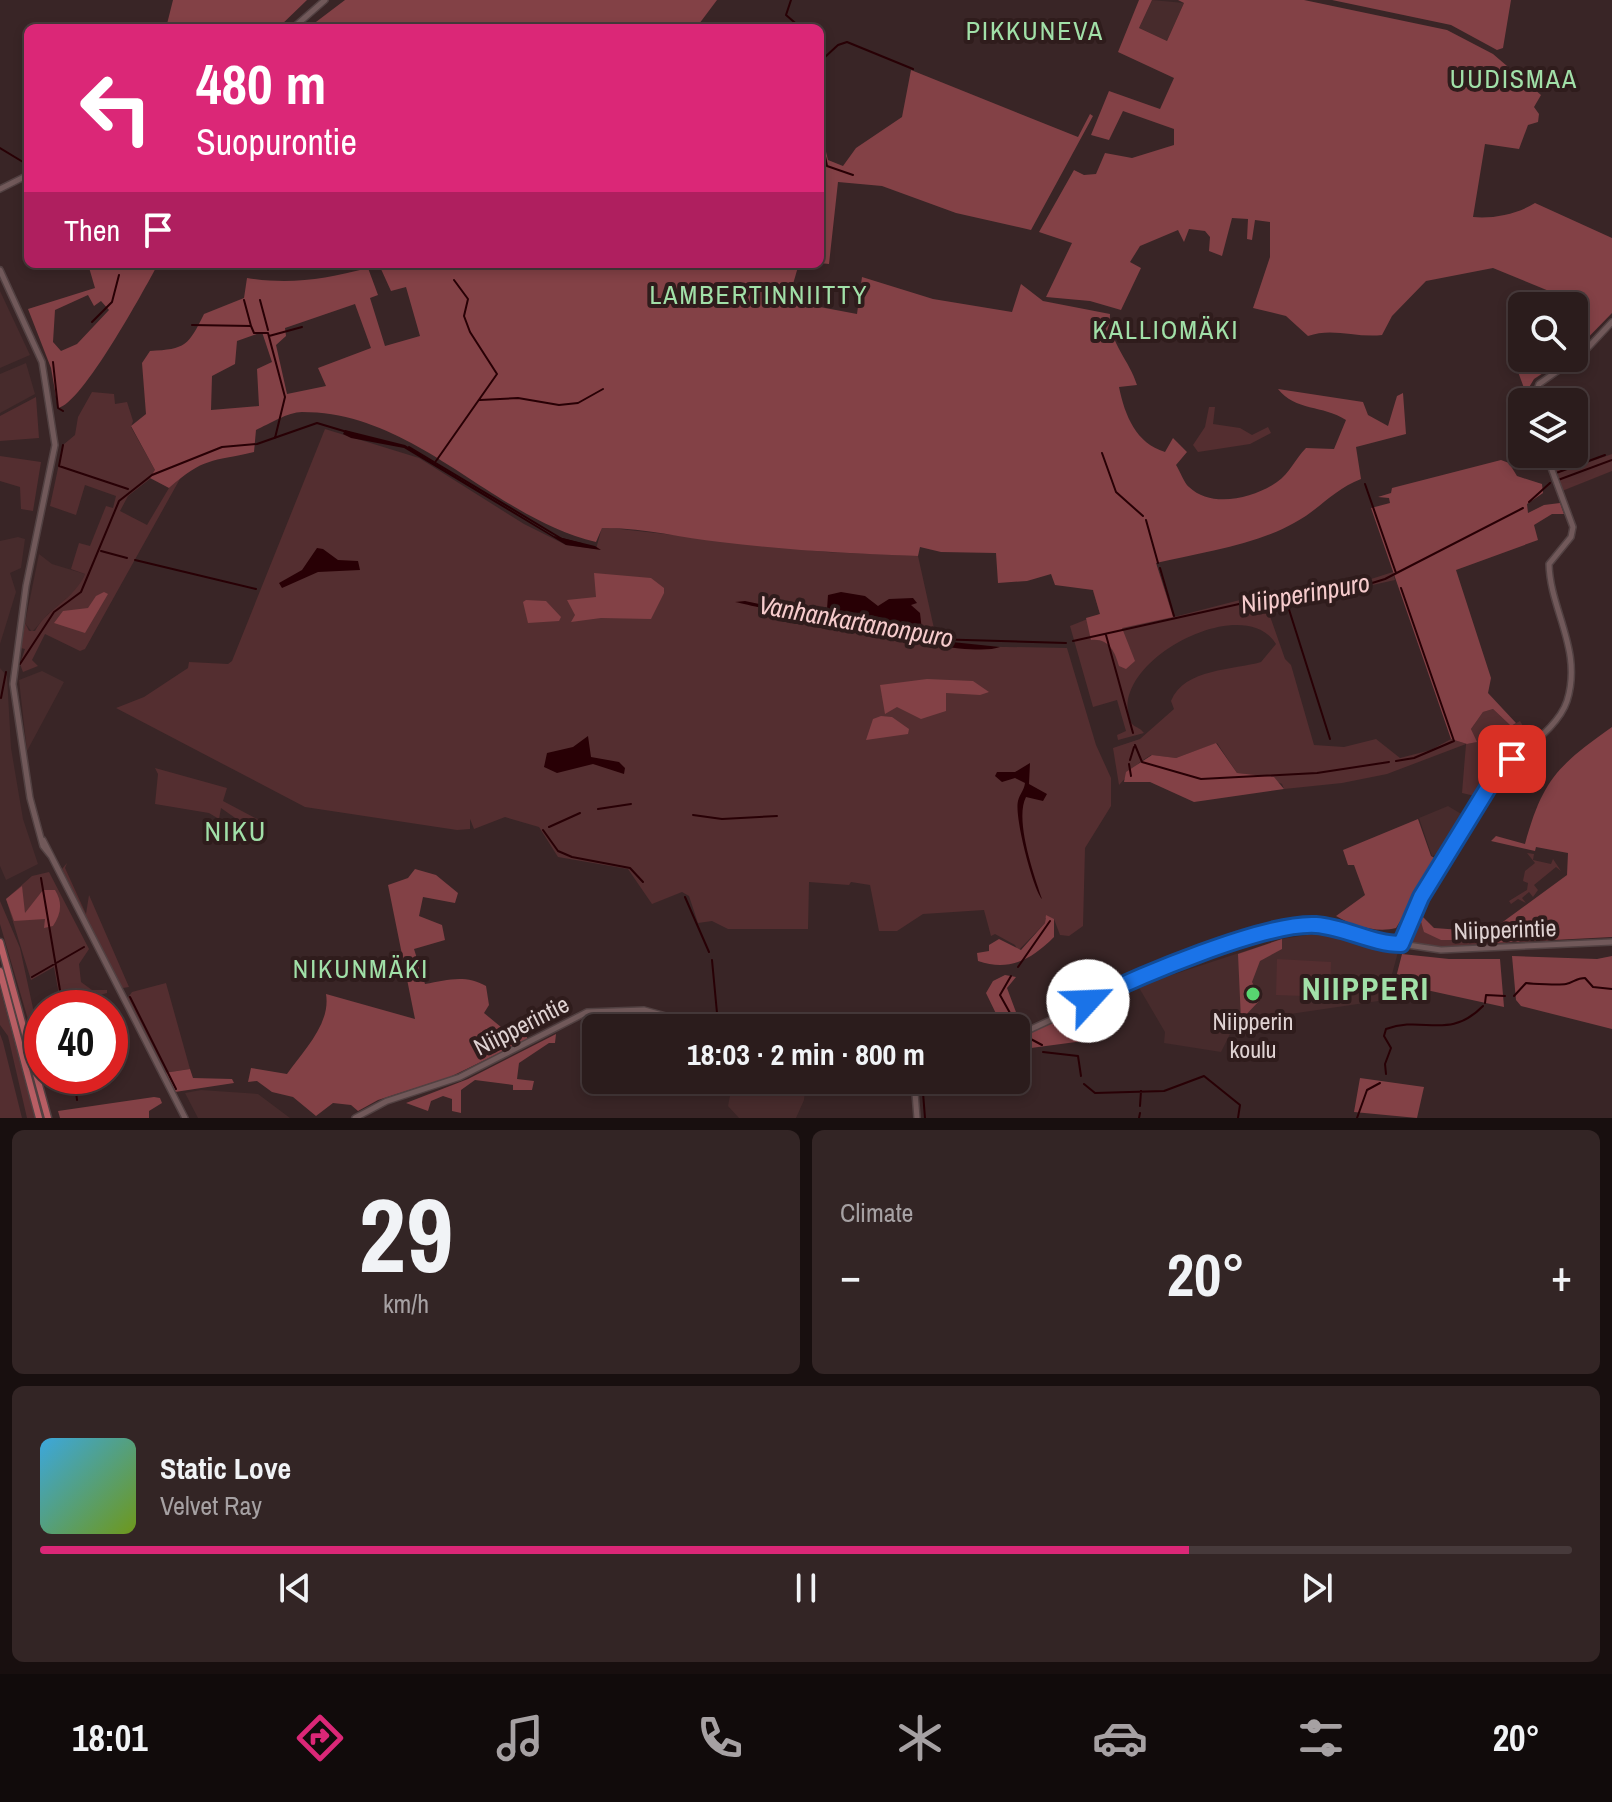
<!DOCTYPE html>
<html lang="en">
<head>
<meta charset="utf-8">
<style>
	body { margin:0; font-family:"Archivo Narrow",sans-serif; background:#332525; color:#f1f3f6; height:100vh; display:flex; flex-direction:column; font-size:30px; white-space:nowrap }
	* { box-sizing:border-box; margin:0 }
	p { font-size:26px; color:#a6a1a3 }
	.icon { flex:none; width:44px; height:44px; fill:none; stroke:currentColor; stroke-width:2; stroke-linecap:round; stroke-linejoin:round }
	.map { position:relative; height:1118px; overflow:hidden }
	.drawer { display:flex; flex-direction:column; gap:12px; padding:12px; background:#180f0f; flex:1 }
	.drawer>* { flex:none }
	.top-card { position:absolute; left:24px; top:24px; width:800px; height:244px; border-radius:12px; box-shadow:0 4px 12px #0003,0 0 0 2px #473a3b; background:#db2777; color:#fff; overflow:hidden }
	.fabs { position:absolute; left:1508px; top:292px; display:grid; gap:16px }
	.fabs a { display:grid; place-items:center; width:80px; height:80px; border-radius:12px; background:#2b1c1c; box-shadow:0 4px 12px #0003,0 0 0 2px #473a3b; font-size:40px }
	.speed { position:absolute; left:24px; top:990px; display:flex; gap:16px; font-size:40px; font-weight:700; text-align:center }
	.speed>* { display:grid; place-content:center; width:104px; height:104px; border-radius:50%; background:#2b1c1c; box-shadow:0 4px 12px #0003,0 0 0 2px #473a3b; line-height:1 }
	.speed .limit { border:12px solid #d22; background:#fff; color:#111 }
	.pin { position:absolute; display:grid; place-items:center; width:68px; height:68px; color:#fff; margin:-34px; border-radius:16px; box-shadow:0 4px 12px #0006 }
	.me { position:absolute; width:88px; margin:-44px; rotate:65deg; stroke-linejoin:round; filter:drop-shadow(0 0 6px #0008) }
	.turn { display:flex; align-items:center; gap:28px; height:168px; padding:0 40px; font-size:36px }
	.turn .icon { width:104px; height:104px; stroke-width:2.5 }
	.turn b { display:block; font-size:56px; line-height:68px }
	.then { display:flex; align-items:center; height:76px; padding:0 40px; background:#0003; gap:16px; font-size:30px }
	.big { font-size:60px; font-weight:700; line-height:1.1 }
	.drawer .tile { flex:1; display:flex; flex-direction:column; justify-content:center; gap:12px; min-width:0; padding:0 28px; border-radius:12px; background:#332525 }
	.drawer .dial { align-items:center; gap:0 }
	.dial b { font-size:104px; line-height:1 }
	.song { display:flex; align-items:center; gap:24px }
	.cover { width:96px; height:96px; border-radius:12px; background:linear-gradient(135deg,hsl(200 70% 55%),hsl(80 70% 35%)) }
	.played { height:8px; border-radius:4px; background:linear-gradient(90deg,#db2777 75%,#473a3b 75%) }
	.keys { display:flex; justify-content:space-around; direction:ltr }
	.heat { display:flex; justify-content:space-between; align-items:center; font-size:44px; direction:ltr }
	.drawer .tiles { flex:1; display:grid; gap:12px; grid-template-columns:1fr 1fr }
	.tile:last-child { grid-column:span 2 }
	.trip { position:absolute; left:582px; top:1014px; width:448px; height:80px; border-radius:12px; background:#2b1c1c; box-shadow:0 4px 12px #0003,0 0 0 2px #473a3b; font-weight:700; line-height:80px; text-align:center }
	.tab-bar { display:flex; height:128px; justify-content:space-around; align-items:center; background:#110b0b; color:#a6a1a3 }
	.tab-bar .icon { width:56px; height:56px }
	.tab-bar .on { color:#db2777 }
	.tab-bar b { font-size:36px; color:#f1f3f6 }
	.map>svg:first-child { display:block }
	.built { fill:#472b2c }
	.green { fill:#542e30 }
	.forest { fill:#834146; fill-rule:evenodd }
	.water { fill:#280005 }
	.lines { fill:none; stroke-linecap:round; stroke-linejoin:round }
	.stream { stroke:#280005; stroke-width:2 }
	.tertiary-casing { stroke:#524142; stroke-width:8 }
	.secondary-casing { stroke:#524142; stroke-width:8 }
	.trunk-casing { stroke:#524142; stroke-width:9 }
	.tertiary { stroke:#71595a; stroke-width:5 }
	.secondary { stroke:#71595a; stroke-width:5 }
	.trunk { stroke:#b85e64; stroke-width:6 }
	.route-casing { stroke:#114b97; stroke-width:20 }
	.route { stroke:#1a73e8; stroke-width:14 }
	.poi-dot { fill:#58d570; stroke:#2f1c1c; stroke-width:3 }
	.labels { text-anchor:middle; dominant-baseline:central; stroke-width:8; stroke-linejoin:round; paint-order:stroke }
	.street-label { font-size:24px; fill:#dfd2d2; stroke:#2f1c1c }
	.poi-label { font-size:24px; fill:#dfd2d2; stroke:#2f1c1c }
	.neighbourhood-label { font-size:26px; letter-spacing:2px; fill:#a1e0a8; stroke:#2f1c1c }
	.water-label { font-size:26px; font-style:italic; fill:#f6cbcc; stroke:#2f1c1c }
	.quarter-label { font-size:28px; letter-spacing:2px; fill:#a1e0a8; stroke:#2f1c1c }
	.district-label { font-size:32px; font-weight:bold; letter-spacing:2px; fill:#a1e0a8; stroke:#2f1c1c }
</style>
</head>
<body>
<div class="map">
<svg width="1612" height="1118" viewBox="0 0 1612 1118">
	<rect width="100%" height="100%" fill="#392526"/>
	<!-- built -->
	<path class="built" d="M1152,0l32,3 -17,38 -28,-13z
		M0,291l30,64 -30,13z
		M26,363l9,31 -35,19v-39z
		M18,537l7,2 -4,29 -11,5 6,19 -16,52v-103z
		M39,554l13,10 33,10 -6,14 -31,26 -16,18 -7,-9z
		M0,668l7,8 4,72 12,71 15,45 -32,16 -6,-14z
		M42,671l22,11 -37,69 -8,-71z
		M1448,806l15,9 -23,39 -8,2 -13,-38z
		M1319,933l79,19 -13,48 -149,22 -15,30 -57,-9 1,-11 -27,-46 144,-47z
		M733,1080h21l51,11 -1,9 -8,18h-57l-11,-12z
		M201,1090l57,4 32,24h-92l-13,-25z"/>
	<!-- green -->
	<path class="green" d="M92,392l22,2 1,10 12,-2 6,19 -2,6 24,43v5l-27,21 -8,15 27,14 22,-37 12,-11 -96,172 -5,2 -35,-17 -13,26 6,6 -15,6 -3,-8 5,-15 -4,-1 4,-25 4,8h6c13,-24 39,-31 50,-57l-14,-5 8,-26 11,3 16,-40 7,2 3,-12 -31,-11 -9,30 -26,-9 13,-61 12,-10 3,-18z
		M36,397l3,41 -39,3v-25z
		M1209,407h6l-2,17 27,4 12,7 16,-8 3,6 -21,11 -52,8 -5,-7 12,-18z
		M325,429l94,29 105,66 42,21 30,4 6,-22 224,25 92,4 17,77 20,1v12l112,2 29,97 15,33v28l-26,42 -2,78 -14,10 -9,-1 -6,-16 -9,-1v5l-27,28 -3,-6 -20,-11 -4,2 -7,-26 -61,4 -26,17h-18l-9,-46 -19,-3 -2,3 -40,-3 -1,47h-80l-16,-8 -14,2 -9,-27 -7,-4 -30,12 -24,-35 -70,-12 -19,-30 -34,-10 -31,12 -4,-10v10l-13,1 -152,-23 -189,-99 28,-11 44,-29 1,-6 39,2 4,-3z
		M1548,454h5l8,18 51,-18v17l-50,20z
		M0,456l41,6 -8,49 -12,-2 -1,-22 -20,-6z
		M1156,563l18,54 93,-24 79,-6 47,-15 2,8 -54,12 -76,10 20,57 6,6 23,80 30,2 32,-8 24,19 31,-8 20,-11 16,5 9,-2 -5,-13 12,-17 10,-3 18,17 9,-5 9,15 -54,60 -13,-3 4,-49 -79,30 -45,9 -58,6 -2,-5 -17,-8 -28,-3 -20,-30 -41,15 -25,-3 -11,7 -21,23 -6,-37 27,-9 34,-30 -3,-8c13,-33 64,-31 90,-39l15,-18c-32,-53 -164,16 -147,73 3,12 9,8 15,16l-26,7 -1,-5 9,-4 -9,-31 -24,7 -23,-81 30,-12 -7,-23z
		M155,768l72,20 -4,13 36,19 -11,7 -27,-19 -2,11 -10,-6 -54,-9 3,-30z
		M1527,853l7,1 -1,6 18,4 2,-5 8,12 -5,-4 -22,18 4,5 -5,7 -4,-5 -7,6 4,5 -8,-4 -7,5 -2,-3 18,-11 1,-7 -5,-2 2,-10 10,-8z
		M67,863l-2,5 21,46 3,-19 40,92 -6,1 -4,-4 -57,-115z
		M49,872l40,77 -10,15 2,18 11,8h15v3l-46,13 -7,-39 -23,13 -25,-81 26,-23z
		M0,901l20,47 22,102v17l-42,-143z
		M1423,909l-3,13c27,32 47,8 74,21l-43,4 -38,-3 -5,-4c3,-11 2,-27 15,-31z
		M1277,959l54,3 -1,35 -54,-2z
		M166,983l24,86 -26,4 -37,-74 5,-7z
		M0,989l35,129h-8l-19,-82 -8,-11z
		M0,1034l3,8 19,76h-22z"/>
	<!-- forest -->
	<path class="forest" d="M173,0h134l-29,28h-112z
		M345,0h372l-21,28h-388z
		M1139,0h13l-13,28 28,13 17,-38 -6,-3h126l143,30 46,24 48,41 -7,12 5,7 -1,8 -10,3 -9,24 -34,-5 -12,73c20,2 45,-3 62,-14l77,35v75l-38,39v-46h-28l3,-15 -56,-23 -67,13 -34,35 -10,19c-26,3 -50,-8 -74,1l-22,-20 -33,-8 17,-51v-35l-15,-2 -3,20 -5,-1 1,-20 -16,-1 -10,38 -13,-5 1,-14 -5,-6 -16,-2 -5,13 -6,-12 -38,16 -10,16 11,6 -20,42 -31,-9 -44,-4 26,-54 -33,-11 35,-62 10,5 12,-1 9,-21 27,5 42,-13v-16l-51,-18 -14,29 -18,-5 18,-44 51,18 14,-31 -56,-26z
		M1332,0h179l-8,48 -6,2 -46,-25z
		M911,70l167,67 12,-23 3,2 -62,114 -75,-17 -74,-27 -44,-4 -9,82 -9,-1v-136l8,33 15,6 13,-18 46,-31z
		M88,264h70c-14,26 -76,140 -100,144l-7,-40 -23,-59 67,-21zM88,295l6,11 7,-5 8,9 -32,34 -16,7 -8,-9 2,-32z
		M382,264h426l-10,3 -10,34 69,13 5,-37 71,22 79,13 9,-28 22,17 67,13c-2,28 19,45 27,71l-18,2c6,29 17,56 46,65l8,-14 14,14 -11,13c4,6 8,18 13,22 23,22 65,11 88,-5 13,-9 18,-23 29,-34l28,1 12,-29c-23,-15 -51,-9 -68,-31l85,13 5,13 20,11 9,-30 6,-3 3,41 -50,13 5,32c-27,10 -42,31 -67,44 -38,22 -95,30 -138,40l17,54 -51,11 13,33 -9,8 -7,-3c-4,-14 -10,-28 -28,-26l-5,-22 14,-4 -7,-24 -38,-5 -4,-11 -24,7 -29,2 -2,-30 -55,-1 -21,-5 -2,9c-66,-2 -132,-6 -198,-14 -39,-4 -78,-15 -118,-14l-6,14c-105,-25 -179,-130 -294,-130 -14,0 -33,12 -46,18l-2,22c-43,10 -50,5 -85,36l-19,-10 5,-8 -24,-44 15,-12 -4,-51 8,-12c36,-2 38,-5 54,-37l40,-16 3,-20c44,7 78,1 121,-10l10,27 -8,3 15,48 35,-10 -14,-49 -15,4 -10,-22zM355,304l16,44 -53,20 8,18 -39,8 -11,-49 10,-9 -1,-8zM262,332l10,30 -15,7 2,37 -48,4 1,-34 23,-12 2,-23z
		M1534,358h32l-32,21 -6,10 -4,-1 -7,-19 16,-7z
		M1501,460l8,3 8,13 25,8 1,9 -16,11 1,9 16,-8 16,-2 4,11h-12l-18,11 4,15 -82,30 35,108 -3,15 28,30 -5,3 -18,-17 -10,3 -12,17 6,13 -10,2 -16,-5 -80,-231 19,-5 -1,-5 -11,-1 13,-4 1,-5z
		M594,573l57,5 13,10v5l-13,26 -50,-1 -30,4 4,-7 -8,-15 29,-3z
		M104,592l4,2 -23,39 -31,-10 9,-12 25,-3 8,-12z
		M526,600l20,1 15,16 -2,4 -31,2 -5,-21z
		M927,679l46,2 16,11 -9,3 -34,-2v18l-25,8 -24,-12 -12,7 -5,-29z
		M881,716l11,1 17,12 -1,5 -42,6 7,-21z
		M1612,727v210l-118,6 -7,-3h-46l-17,-8 -3,-10 -6,9 5,-17 14,14 55,4 78,-57 1,-22 -32,-6 -1,4 -44,-10 5,-5 29,8c18,-66 34,-79 87,-117z
		M1216,743l21,30 37,4 10,12 -90,13 -44,-20h-26l2,-10 26,-17 24,3z
		M1418,819l13,37 7,4 -42,68c-19,5 -43,-2 -60,-12l29,-21 -11,-30h-6l-5,-15z
		M415,869l21,6 22,18 -3,10 -32,-6 -4,19 23,9 3,15 -31,9 11,35c22,-4 40,-10 61,2l3,19 -5,8 23,19 11,-8 10,15 -78,38 -72,23 -20,11 -7,-6 -18,-2 -17,13 -23,-19 -21,-5 -15,-11 -9,1 3,-14 36,6c16,-23 44,-50 39,-80l89,25 -27,-134 20,-7z
		M22,886l3,27 18,-23h12c8,13 6,24 -2,36l-9,2 1,-9 -31,2 -8,-22z
		M1046,915l8,4v18c-22,22 -44,35 -76,24l-1,-8 12,-2v-6l10,-6 22,11 24,-27z
		M1282,939v10l-22,12 -8,21 9,17 -20,21 -3,-66z
		M1402,954l47,5h51l4,48 -73,-16 -40,6z
		M1512,956l85,3 15,-3v73l-91,-23 -5,-6z
		M1005,975l11,2 -9,11 16,43 -7,2v-5h-13l-17,-35 7,-12z
		M1077,1010l14,30 -75,10v-10z
		M556,1034l-1,9h-6l-30,20 -2,16 17,2 -2,9h-19v-5l-38,-5 -14,10v23l-9,-2v-12l-9,-3 -12,5 -3,10 -22,-8 62,-24z
		M190,1069l3,9 39,1 2,4 -59,9 -11,-19z
		M1360,1078l64,9 -7,31 -63,-6z
		M154,1097l6,1 2,5 -13,8v7h-89l-2,-7z"/>
	<!-- water -->
	<path class="water" d="M345,430l60,15 149,91 41,10 6,4 -35,-5 -162,-97 -53,-10 -8,-4z
		M317,548l6,1 15,11 20,1 2,9 -42,2 -36,16 -3,-5 23,-13z
		M841,592l24,4 13,10 11,-7 24,-1 4,5 -6,2 9,8 3,26 77,8c-36,14 -217,-35 -265,-45l10,-1 172,37 2,-2 -4,-8 -88,-19 1,-14z
		M588,736l3,21 28,5 6,6 -1,6 -31,-10 -36,9 -13,-6 3,-14 26,-6z
		M1030,763l-1,21 18,10 -4,7 -17,-4c-12,23 9,81 16,102 -9,-10 -28,-83 -24,-98 2,-8 6,-10 7,-18l-10,-5 -13,4 -7,-6 2,-4h18z"/>
	<g class="lines">
		<!-- stream -->
		<path class="stream" d="M791,0l-5,15 15,13
			M825,57l13,-12 9,-3 66,27
			M820,69l5,10 -5,35
			M820,132l7,34 26,9
			M0,148l28,17
			M120,269l1,-5
			M244,300l7,26
			M260,300l8,30
			M92,322l20,-20 7,-27
			M192,325l59,1 3,7h14l17,64 -10,41
			M269,336l33,-9
			M53,362l5,46 5,3
			M480,400l38,-2 41,7 19,-2 25,-14
			M63,445l-4,21 69,23
			M409,447l153,92 19,5
			M1102,453l14,39 27,24
			M436,461l61,-87 -27,-42 -6,-16 4,-17 -14,-19
			M1556,473l49,-18
			M1558,480l54,-20
			M1365,484l31,89
			M1529,502l21,-19
			M1146,520l12,43
			M101,551l26,7
			M135,560l121,29
			M1160,568l14,48
			M1286,600l44,139
			M778,608l153,31 135,4
			M1106,635l27,98
			M1073,641l193,-43 74,-5 45,-14 138,-71
			M20,664l34,-52 27,-20 38,-91 33,-26 70,-28 35,-3 60,-21 40,12
			M1,698l5,-26
			M1135,745l7,17 59,17 116,-6 72,-11
			M1130,760l4,-13
			M1396,761l18,-3 40,-17 -53,-153
			M1129,764l2,12
			M598,809l33,-5
			M693,815l29,4 55,-3
			M549,827l31,-14
			M543,830l15,21 14,6 58,11 13,14
			M41,878l22,130
			M685,897l24,55
			M712,960l5,53
			M1018,967l32,-46
			M1011,976l-11,19 20,36
			M32,977l52,-30
			M1514,996l12,-13c6,1 34,2 40,1 7,-1 10,-6 19,-6l8,9 19,2
			M130,997l46,92
			M1485,1003l1,-8 19,1
			M1027,1037l15,8
			M1043,1052l35,4 3,20
			M1386,1074l-1,-10 6,-16 -7,-12 2,-7c37,-14 63,12 97,-23
			M74,1076l3,24
			M922,1080l3,38
			M1084,1084l11,9 69,-2 40,-15 36,29 -2,13
			M1140,1106l1,-15
			M1139,1118l1,-5
			M1357,1118l10,-28 13,-7"/>
		<!-- tertiary casing -->
		<g class="tertiary-casing">
			<path id="tertiary" d="M293,28l32,-28
				M0,189l28,-14
				M1533,402l6,-18 44,-31 29,-31
				M1324,927l72,17
				M1401,944c-1,-14 82,-152 96,-168 20,-24 60,-45 70,-75 16,-51 -17,-91 -18,-137l22,-27 2,-10 -27,-73
				M733,1028h38
				M1016,1036l149,-69 137,-41 33,-1 66,19 40,6 171,-8
				M914,1080l3,38
				M355,1118l32,-17 73,-24 127,-65 57,-2 65,18"/>
		</g>
		<!-- secondary casing -->
		<g class="secondary-casing">
			<path id="secondary" d="M0,270l42,92 13,83 -29,141 -13,98 17,114 13,48 8,10
				M43,840l142,278"/>
		</g>
		<!-- trunk casing -->
		<g class="trunk-casing">
			<path id="trunk" d="M0,942l48,176
				M0,971l39,147"/>
		</g>
		<!-- tertiary -->
		<use href="#tertiary" class="tertiary"/>
		<!-- secondary -->
		<use href="#secondary" class="secondary"/>
		<!-- trunk -->
		<use href="#trunk" class="trunk"/>
	</g>
	<g class="lines">
		<!-- route casing -->
		<g class="route-casing">
			<path id="route" d="M1088,1001c49,-24 177,-79 228,-76 29,2 56,19 85,19l20,-47 70,-114 21,-24"/>
		</g>
		<!-- route -->
		<use href="#route" class="route"/>
	</g>
	<!-- markers -->
	<circle class="poi-dot" cx="1253" cy="994" r="8"/>
	<g class="labels">
		<!-- street labels -->
		<g class="street-label">
			<text transform="translate(1505 929) rotate(-2)">Niipperintie</text>
			<text transform="translate(521 1025) rotate(-27)">Niipperintie</text>
		</g>
		<!-- poi labels -->
		<g class="poi-label">
			<text x="1253" y="1021">Niipperin<tspan x="1253" dy="28">koulu</tspan></text>
		</g>
		<!-- neighbourhood labels -->
		<g class="neighbourhood-label">
			<text x="1035" y="30">PIKKUNEVA</text>
			<text x="1514" y="78">UUDISMAA</text>
			<text x="759" y="294">LAMBERTINNIITTY</text>
			<text x="1166" y="329">KALLIOMÄKI</text>
			<text x="361" y="968">NIKUNMÄKI</text>
		</g>
		<!-- water labels -->
		<g class="water-label">
			<text transform="translate(1305 593) rotate(-10)">Niipperinpuro</text>
			<text transform="translate(856 621) rotate(10)">Vanhankartanonpuro</text>
		</g>
		<!-- quarter labels -->
		<g class="quarter-label">
			<text x="236" y="831">NIKU</text>
		</g>
		<!-- district labels -->
		<g class="district-label">
			<text x="1366" y="988">NIIPPERI</text>
		</g>
	</g>
</svg>
<div class="fabs">
<a><svg class="icon" aria-label="search" viewBox="0 0 24 24"><circle cx="10" cy="10" r="6"/><path d="M15 15l6 6"/></svg></a>
<a><svg class="icon" aria-label="layers" viewBox="0 0 24 24"><path d="M12 4l9 5-9 5-9-5zM3 14l9 5 9-5"/></svg></a>
</div>
<div class="speed"><div class="limit">40</div></div>
<div class="pin" style="left:1512px;top:759px;background:#d93025"><svg class="icon" aria-label="arrive" viewBox="0 0 24 24"><path d="M6 21V4h12l-3 4 3 4H6"/></svg></div>
<svg class="me" style="left:1088px;top:1001px" viewBox="-20 -20 40 40"><circle r="19" fill="#fff"/><path d="M0-13L10 11 0 6-10 11z" fill="#1a73e8"/></svg>
<div class="trip">18:03 · 2 min · 800 m</div>
<div class="top-card">
<div class="turn"><svg class="icon" aria-label="left" viewBox="0 0 24 24"><path d="M17 20v-9H6M10 6l-5 5 5 5"/></svg><div><b>480 m</b>Suopurontie</div></div>
<div class="then">Then<svg class="icon" aria-label="arrive" viewBox="0 0 24 24"><path d="M6 21V4h12l-3 4 3 4H6"/></svg></div>
</div>
</div>
<section class="drawer">
<div class="tiles">
<div class="tile dial"><b>29</b><p>km/h</p></div>
<div class="tile"><p>Climate</p>
<div class="heat"><a>−</a><b class="big">20°</b><a>+</a></div>
</div>
<div class="tile">
<div class="song"><i class="cover"></i><div><b>Static Love</b><p>Velvet Ray</p></div></div>
<div class="played"></div>
<div class="keys"><svg class="icon" aria-label="previous" viewBox="0 0 24 24"><path d="M18 5L8 12l10 7zM5 5v14"/></svg><svg class="icon" aria-label="pause" viewBox="0 0 24 24"><path d="M8 5v14M16 5v14"/></svg><svg class="icon" aria-label="next" viewBox="0 0 24 24"><path d="M6 5l10 7-10 7zM19 5v14"/></svg></div>
</div>
</div>
</section>
<nav class="tab-bar">
<b>18:01</b>
<svg class="icon on" aria-label="directions" viewBox="0 0 24 24"><path d="M12 3l9 9-9 9-9-9zM9 14v-3h6M13 9l2 2-2 2"/></svg>
<svg class="icon" aria-label="music" viewBox="0 0 24 24"><path d="M9 18V5l10-2v13"/><circle cx="6" cy="18" r="3"/><circle cx="16" cy="16" r="3"/></svg>
<svg class="icon" aria-label="phone" viewBox="0 0 24 24"><path d="M5 4h4l2 5-3 2q2 4 5 5l2-3 5 2v4C11 20 4 13 5 4z"/></svg>
<svg class="icon" aria-label="climate" viewBox="0 0 24 24"><path d="M12 3v18M4 7l16 10M4 17L20 7"/></svg>
<svg class="icon" aria-label="car" viewBox="0 0 24 24"><path d="M5 17H2v-5l4-1 3-4h7l3 4 3 1v5h-3M9 17h6M6 11h13"/><circle cx="7" cy="17" r="2"/><circle cx="17" cy="17" r="2"/></svg>
<svg class="icon" aria-label="filters" viewBox="0 0 24 24"><path d="M4 7h16M4 17h16"/><circle cx="9" cy="7" r="2"/><circle cx="15" cy="17" r="2"/></svg>
<b>20°</b>
</nav>
</body>
</html>
